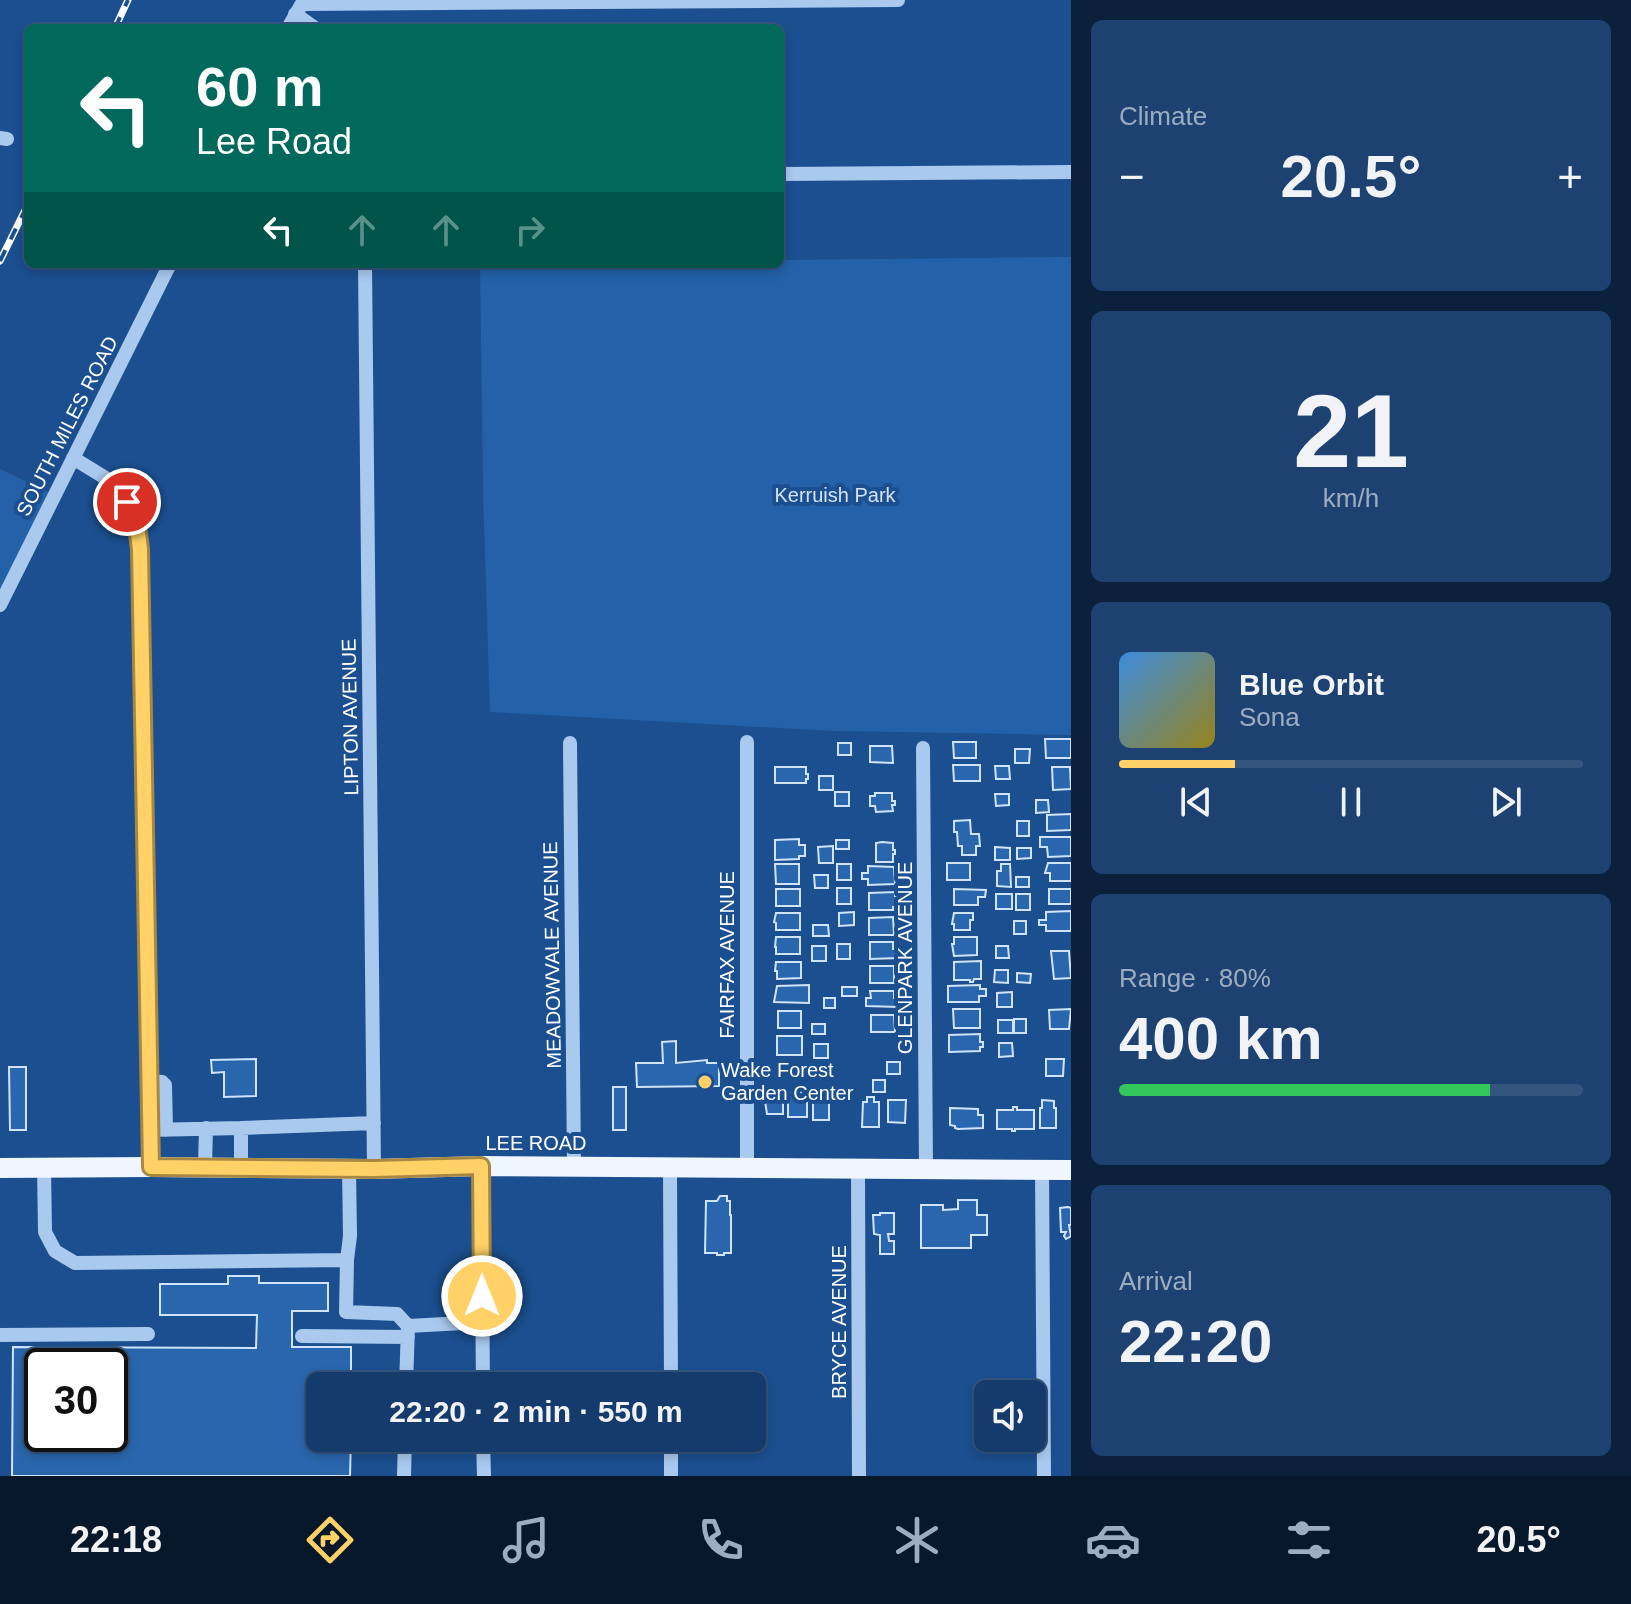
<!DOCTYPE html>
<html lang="en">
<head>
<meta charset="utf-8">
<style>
	body { margin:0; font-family:Arial,sans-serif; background:#1d4271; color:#f1f3f6; height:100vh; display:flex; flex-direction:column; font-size:30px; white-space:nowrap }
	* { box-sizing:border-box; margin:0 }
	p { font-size:26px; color:#9dadc1 }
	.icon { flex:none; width:44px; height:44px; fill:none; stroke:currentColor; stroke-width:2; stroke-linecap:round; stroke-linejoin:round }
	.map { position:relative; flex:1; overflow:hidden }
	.details { display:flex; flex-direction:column; gap:20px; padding:20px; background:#0b203b; width:560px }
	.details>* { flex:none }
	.hud { position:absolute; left:24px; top:24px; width:760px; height:244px; border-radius:12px; box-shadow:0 4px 12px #0003,0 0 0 2px #33557e; background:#00695c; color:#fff; overflow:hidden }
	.controls { position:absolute; left:974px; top:1380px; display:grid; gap:16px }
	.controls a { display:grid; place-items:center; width:72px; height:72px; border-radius:12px; background:#143b6b; box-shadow:0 4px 12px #0003,0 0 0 2px #33557e; font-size:40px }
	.speed { position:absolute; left:24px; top:1348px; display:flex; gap:16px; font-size:40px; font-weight:700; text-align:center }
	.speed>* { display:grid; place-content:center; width:104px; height:104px; border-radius:50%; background:#143b6b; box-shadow:0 4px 12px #0003,0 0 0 2px #33557e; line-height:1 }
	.speed .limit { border:4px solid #111; border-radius:12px; background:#fff; color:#111 }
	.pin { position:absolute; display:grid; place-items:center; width:68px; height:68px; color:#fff; margin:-34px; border:4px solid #fff; border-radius:50%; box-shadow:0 2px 8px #0007 }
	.me { position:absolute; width:88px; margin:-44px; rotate:0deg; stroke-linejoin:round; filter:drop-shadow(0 0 6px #0008) }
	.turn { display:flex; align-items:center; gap:28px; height:168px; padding:0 40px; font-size:36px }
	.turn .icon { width:104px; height:104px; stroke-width:2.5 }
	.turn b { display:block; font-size:56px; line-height:68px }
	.lanes { display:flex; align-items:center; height:76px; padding:0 40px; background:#0003; justify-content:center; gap:40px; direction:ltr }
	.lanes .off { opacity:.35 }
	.big { font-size:60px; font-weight:700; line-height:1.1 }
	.details .widget { flex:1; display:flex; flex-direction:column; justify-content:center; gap:12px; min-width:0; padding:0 28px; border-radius:12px; background:#1d4271 }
	.details .dial { align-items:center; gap:0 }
	.dial b { font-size:104px; line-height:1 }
	.song { display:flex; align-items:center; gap:24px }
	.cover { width:96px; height:96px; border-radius:12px; background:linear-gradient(135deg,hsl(210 70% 55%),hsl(50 70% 35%)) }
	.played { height:8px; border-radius:4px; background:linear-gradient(90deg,#ffd166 25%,#33557e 25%) }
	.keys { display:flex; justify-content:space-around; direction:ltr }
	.heat { display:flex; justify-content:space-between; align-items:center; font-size:44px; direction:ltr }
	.charge { height:12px; border-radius:6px; background:linear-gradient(90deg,#34c759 80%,#33557e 0) }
	.trip { position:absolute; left:306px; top:1372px; width:460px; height:80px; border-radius:12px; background:#143b6b; box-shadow:0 4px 12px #0003,0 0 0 2px #33557e; font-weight:700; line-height:80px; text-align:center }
	.dock { display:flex; height:128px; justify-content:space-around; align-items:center; background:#08182b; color:#9dadc1 }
	.dock .icon { width:56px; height:56px }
	.dock .selected { color:#ffd166 }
	.dock b { font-size:36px; color:#f1f3f6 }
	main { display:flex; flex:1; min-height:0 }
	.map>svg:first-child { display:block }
	.green { fill:#2461a8 }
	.building { fill:#2a66ad; stroke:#cfe3fa; stroke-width:2; fill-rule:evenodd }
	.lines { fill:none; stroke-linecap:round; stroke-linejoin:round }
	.minor { stroke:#a9c9ee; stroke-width:14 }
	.major { stroke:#f0f6ff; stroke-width:20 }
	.rail-casing { stroke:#fff; stroke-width:7 }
	.rail { stroke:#1b4f8f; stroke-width:4; stroke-dasharray:12; stroke-linecap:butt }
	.route-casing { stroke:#a68842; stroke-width:20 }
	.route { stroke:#ffd166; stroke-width:14 }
	.poi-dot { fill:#ffd166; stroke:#1b4f8f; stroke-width:3 }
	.labels { text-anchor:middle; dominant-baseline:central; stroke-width:8; stroke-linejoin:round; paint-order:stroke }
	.street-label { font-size:20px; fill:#fff; stroke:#1b4f8f }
	.park-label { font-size:20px; fill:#cfe3fa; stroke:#1b4f8f }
	.poi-label { font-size:20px; fill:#fff; stroke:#1b4f8f; text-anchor:start }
</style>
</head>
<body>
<main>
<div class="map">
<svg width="1071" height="1476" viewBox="0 0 1071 1476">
	<rect width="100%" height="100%" fill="#1b4f8f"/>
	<!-- green -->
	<path class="green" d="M1071,257v478l-237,-4 -344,-19 -7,-220 -3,-228h300v-4z
		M0,469l55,26 -55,110z"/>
	<!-- building -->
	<path class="building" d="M1045,739h26v19h-25z
		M953,742h23v16h-22z
		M838,743h13v12h-13z
		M870,746h22l1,17 -23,-1z
		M1015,749h15l-1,14h-14z
		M953,765h27v16h-26z
		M995,766h14l1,13h-14z
		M775,767h31v7h2v5h-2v4h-31z
		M1052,767h18l1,22 -18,1z
		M819,776h14v14h-14z
		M835,792h14v14h-14z
		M875,793h17v8h3v4h-3l1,6 -17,1 -1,-6h-5v-10h5z
		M995,794h14v11l-13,1z
		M1036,800h12l1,12 -13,1z
		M1071,814v16l-24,1v-16z
		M970,820l1,14h8l1,12h-4v9h-14v-9h-4l-1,-14h-3v-11z
		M1017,821h12v15h-12z
		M1040,837h31v19l-23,1 -1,-10h-7z
		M799,839v6h6v11h-6v3l-24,1v-20z
		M836,840h13v9h-13z
		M882,842l11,1v7h2v4h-2v8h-17v-19z
		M833,846v17h-14l-1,-16z
		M995,847l15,1v12h-15z
		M1017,848h14v10l-14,1z
		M947,863h23v17h-23z
		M1048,863h23v18h-21v-8h-5z
		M775,864h24v20h-23z
		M837,864h14v16h-14z
		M1001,864h9l1,23 -14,-1v-15h4z
		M868,866l26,1 1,17 -27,1v-6h-6v-6h6z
		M814,875h14v13h-13z
		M1016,877h13v10h-13z
		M837,888h14v16h-14z
		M776,889h24v17h-24z
		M954,889l32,1 -1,7h-7v8h-24z
		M1049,889h22v15h-22z
		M895,892v4h3v11h-5v3h-24v-17z
		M996,894h16v15h-16z
		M1016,894h14v16h-14z
		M1071,911v20h-25v-6h-7v-5h7v-8z
		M854,912v13l-15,1v-13z
		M776,913h24v17h-24v-7l-2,-1z
		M954,913h19v7h-3v10h-16v-6h-2z
		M893,917l1,18h-25v-17z
		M1014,921h12v13h-12z
		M813,925h15l1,11h-16z
		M776,937h24v17h-24v-7h-1z
		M954,937h23v18l-23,1 -2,-12h2z
		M870,942h23v7h6v9l-29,1z
		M837,944h13v15h-13z
		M812,946h14v15h-14z
		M996,946h12l1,12h-13z
		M1051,951h18l2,27 -17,1z
		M981,961v18h-7l-1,3h-3v-2h-16v-18z
		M776,962h25v16l-24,1v-8h-2z
		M870,966h24v17h-24z
		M995,970h13v13l-14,-1z
		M1017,973l14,1 -1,9 -13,-1z
		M809,985v18l-35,-1 3,-16z
		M980,985v4h6v7h-7v6h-31v-16z
		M842,987h15v9h-15z
		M870,991h24v7h4v9l-32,-1v-8h5z
		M1012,992v15h-15v-14z
		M824,998h11v10h-11z
		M953,1009h27v19h-26z
		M1071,1009l-2,20h-19l-1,-19z
		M778,1011h23v17h-23z
		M871,1015h23l1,17h-24z
		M1014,1019h12v14h-12z
		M998,1020h15v13h-15z
		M812,1024h13v10h-13z
		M980,1034v8h3v5h-3v4l-31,1v-17z
		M777,1036h25v19h-25z
		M676,1041v22l31,-3v3h12v23l-82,1 -1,-24h27l-1,-21z
		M999,1043h13l1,13 -14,1z
		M814,1044h14v14h-14z
		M256,1059v37l-32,1v-25l-12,1 -1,-13z
		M1046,1059h18l-1,17h-17z
		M887,1062h13v12h-13z
		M9,1067h17v63h-16z
		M873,1080h12v12h-12z
		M613,1087h13v43h-13z
		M767,1091h16v7h2v3h-2v13h-16l-2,-13h2z
		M788,1092h19v25h-19z
		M867,1097h7v5h5v25h-17l1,-25h4z
		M813,1099h16v21h-16z
		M888,1100h18l-1,23 -17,-1z
		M1042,1100l12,1v7h2v20h-16v-20h2z
		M1013,1107h4v3h17v19h-19v2h-3v-2h-15v-19h16z
		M950,1108l28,1v6h5v13l-25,1 -3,-1v-2l-5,-1z
		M720,1196h7v5h3v14h1v38h-7v2h-7v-2h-12l1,-52h11z
		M958,1200h19v15h10v20h-16v13h-50v-43h22v5l15,-1z
		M1068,1207l3,1v17h-2l2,11 -5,3 -2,-3 2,-4h-5l-1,-24z
		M880,1213h14v21h-6l1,7h5v13h-14v-19l-6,-1 -1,-19h7z
		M228,1276h31v7h69v28h-36v36h59v39h-31v52h31l-1,38h-338l1,-129 243,1 1,-33h-97v-31h68zM42,1366h68v68h-68z"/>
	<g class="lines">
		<!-- minor -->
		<path class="minor" d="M302,4l596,-4
			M295,14l20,14
			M288,28l16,-28
			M0,138l7,1
			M780,174l291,-2
			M365,264l9,905
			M73,458l44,27 19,34 4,30 11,618
			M0,605l170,-341
			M747,742v426
			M570,743l4,424
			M923,748l3,421
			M149,1081l13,1 3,3 1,45
			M241,1128l133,-5
			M149,1130l92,-2v40
			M481,1166l2,220
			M44,1167l1,65 10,19 20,12 272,-3 3,-24 -1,-67
			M205,1167l1,-39
			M670,1167l1,219
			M858,1168l1,308
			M1042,1169l2,307
			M347,1260l-1,52 51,2 11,12
			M0,1335l148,-1
			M302,1336l106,1
			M406,1386l2,-60 74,-4
			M483,1438l1,38
			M671,1438v38
			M404,1476l1,-38"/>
		<!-- major -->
		<path class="major" d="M0,1168l151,-1 223,2 107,-3 590,4"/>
		<!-- rail casing -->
		<g class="rail-casing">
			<path id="rail" d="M115,28l13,-28
				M0,261l28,-57"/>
		</g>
		<!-- rail -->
		<use href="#rail" class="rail"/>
	</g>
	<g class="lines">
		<!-- route casing -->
		<g class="route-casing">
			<path id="route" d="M127,502l9,17 4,30 11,618 223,2 107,-3 1,130"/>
		</g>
		<!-- route -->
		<use href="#route" class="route"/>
	</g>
	<!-- markers -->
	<circle class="poi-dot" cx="705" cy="1082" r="8"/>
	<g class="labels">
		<!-- street labels -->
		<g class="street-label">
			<text transform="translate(67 426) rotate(-63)">SOUTH MILES ROAD</text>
			<text transform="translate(350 717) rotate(-91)">LIPTON AVENUE</text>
			<text transform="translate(552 955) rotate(-91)">MEADOWVALE AVENUE</text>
			<text transform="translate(727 955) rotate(-90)">FAIRFAX AVENUE</text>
			<text transform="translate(905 958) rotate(-90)">GLENPARK AVENUE</text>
			<text x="536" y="1143">LEE ROAD</text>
			<text transform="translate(839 1322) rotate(-90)">BRYCE AVENUE</text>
		</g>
		<!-- park labels -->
		<g class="park-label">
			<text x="835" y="495">Kerruish Park</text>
		</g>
		<!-- poi labels -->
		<g class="poi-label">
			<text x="721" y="1070">Wake Forest<tspan x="721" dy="23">Garden Center</tspan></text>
		</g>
	</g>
</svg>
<div class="controls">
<a><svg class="icon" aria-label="sound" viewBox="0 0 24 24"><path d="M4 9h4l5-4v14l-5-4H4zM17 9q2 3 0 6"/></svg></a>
</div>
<div class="speed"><div class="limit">30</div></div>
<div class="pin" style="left:127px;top:502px;background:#d93025"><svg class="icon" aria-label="arrive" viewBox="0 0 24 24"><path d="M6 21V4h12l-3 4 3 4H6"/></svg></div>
<svg class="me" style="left:482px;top:1296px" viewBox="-20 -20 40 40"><circle r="17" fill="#ffd166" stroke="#fff" stroke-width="3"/><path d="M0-11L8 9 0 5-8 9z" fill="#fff"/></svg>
<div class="trip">22:20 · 2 min · 550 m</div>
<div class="hud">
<div class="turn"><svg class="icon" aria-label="left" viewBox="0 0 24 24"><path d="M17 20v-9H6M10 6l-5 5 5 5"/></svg><div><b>60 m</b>Lee Road</div></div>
<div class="lanes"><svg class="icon" aria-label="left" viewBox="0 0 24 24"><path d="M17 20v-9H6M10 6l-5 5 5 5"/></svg><svg class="icon off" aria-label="ahead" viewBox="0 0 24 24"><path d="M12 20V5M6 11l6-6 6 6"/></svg><svg class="icon off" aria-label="ahead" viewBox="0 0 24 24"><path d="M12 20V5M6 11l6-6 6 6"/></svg><svg class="icon off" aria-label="right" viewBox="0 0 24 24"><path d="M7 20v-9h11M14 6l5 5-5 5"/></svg></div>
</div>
</div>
<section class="details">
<div class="widget"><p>Climate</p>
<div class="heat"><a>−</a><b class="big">20.5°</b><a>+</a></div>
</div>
<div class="widget dial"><b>21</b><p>km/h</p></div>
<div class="widget">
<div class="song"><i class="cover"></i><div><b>Blue Orbit</b><p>Sona</p></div></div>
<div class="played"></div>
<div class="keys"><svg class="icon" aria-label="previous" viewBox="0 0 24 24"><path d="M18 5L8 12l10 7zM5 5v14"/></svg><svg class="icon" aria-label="pause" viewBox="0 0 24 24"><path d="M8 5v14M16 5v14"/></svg><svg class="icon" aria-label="next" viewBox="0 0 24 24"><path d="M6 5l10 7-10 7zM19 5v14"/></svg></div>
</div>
<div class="widget"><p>Range · 80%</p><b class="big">400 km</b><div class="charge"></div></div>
<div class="widget"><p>Arrival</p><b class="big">22:20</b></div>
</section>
</main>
<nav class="dock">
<b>22:18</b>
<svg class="icon selected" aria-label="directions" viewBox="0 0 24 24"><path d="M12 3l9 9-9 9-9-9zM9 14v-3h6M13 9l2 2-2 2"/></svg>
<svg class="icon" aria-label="music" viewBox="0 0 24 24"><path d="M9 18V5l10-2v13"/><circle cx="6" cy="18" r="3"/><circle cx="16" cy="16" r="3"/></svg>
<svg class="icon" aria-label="phone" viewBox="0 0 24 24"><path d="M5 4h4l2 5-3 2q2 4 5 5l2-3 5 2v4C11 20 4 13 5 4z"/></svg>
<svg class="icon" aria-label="climate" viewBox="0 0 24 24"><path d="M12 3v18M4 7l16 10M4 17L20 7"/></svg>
<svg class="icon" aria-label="car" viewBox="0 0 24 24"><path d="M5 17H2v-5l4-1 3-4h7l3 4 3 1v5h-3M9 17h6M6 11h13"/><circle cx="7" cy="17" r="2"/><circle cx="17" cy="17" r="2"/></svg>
<svg class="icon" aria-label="filters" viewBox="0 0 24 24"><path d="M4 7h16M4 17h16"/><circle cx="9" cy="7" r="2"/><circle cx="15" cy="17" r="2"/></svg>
<b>20.5°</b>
</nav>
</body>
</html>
